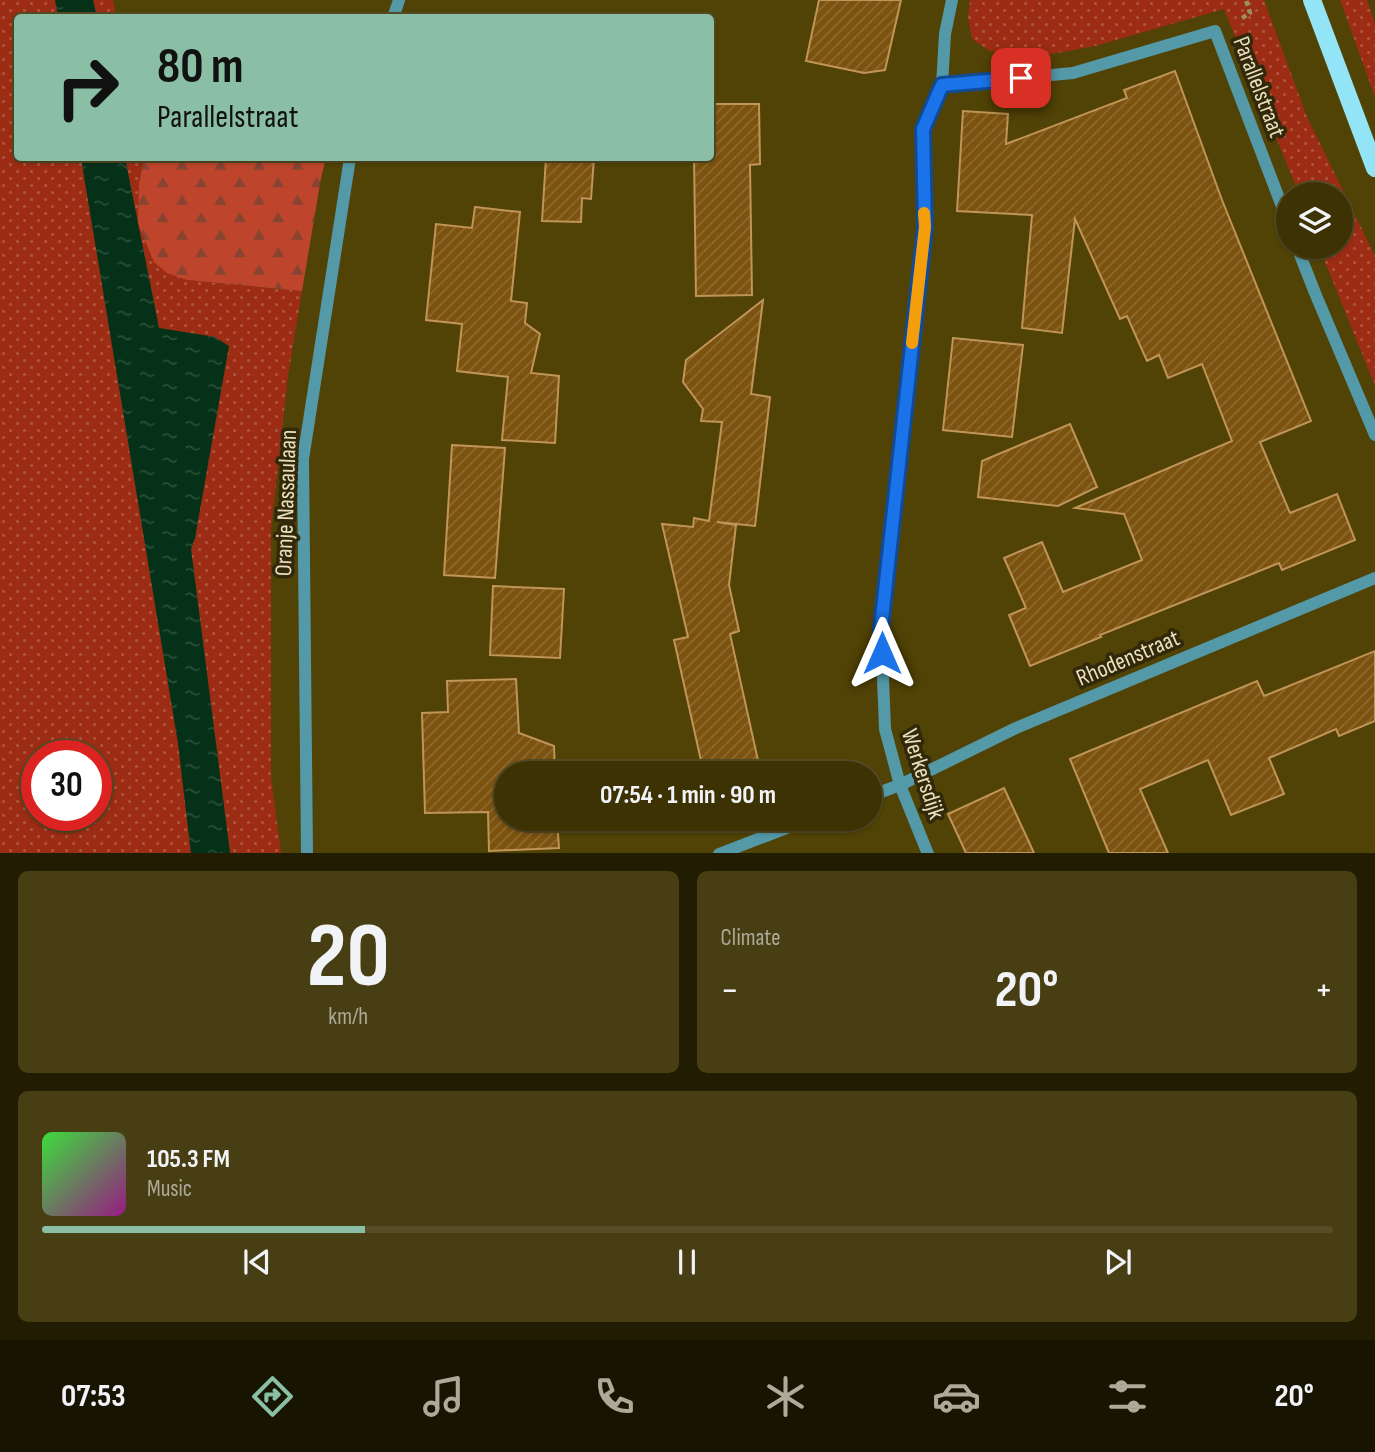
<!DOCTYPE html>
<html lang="en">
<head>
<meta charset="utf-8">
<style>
	body { margin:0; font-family:"Sofia Sans Condensed",sans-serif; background:#483e13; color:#f1f3f6; height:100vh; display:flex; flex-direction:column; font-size:26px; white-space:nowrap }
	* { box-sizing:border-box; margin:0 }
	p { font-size:23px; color:#adaa9a }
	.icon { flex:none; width:38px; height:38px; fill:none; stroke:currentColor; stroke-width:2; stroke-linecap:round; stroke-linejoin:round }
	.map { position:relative; height:853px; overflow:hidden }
	.drawer { display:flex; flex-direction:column; gap:18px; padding:18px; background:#221c02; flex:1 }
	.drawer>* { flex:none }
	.hud { position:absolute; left:14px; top:14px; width:700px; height:147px; border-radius:7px; box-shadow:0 2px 5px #0004,0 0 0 2px #564d26; background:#8abfa5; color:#111; overflow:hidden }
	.buttons { position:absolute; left:1276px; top:182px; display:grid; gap:14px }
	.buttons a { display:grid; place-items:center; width:77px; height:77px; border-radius:50%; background:#3d3204; box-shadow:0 2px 5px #0004,0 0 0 2px #564d26; font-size:35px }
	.speed { position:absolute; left:21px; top:740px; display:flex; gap:14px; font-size:35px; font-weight:700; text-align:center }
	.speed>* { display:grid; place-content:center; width:91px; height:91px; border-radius:50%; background:#3d3204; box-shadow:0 2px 5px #0004,0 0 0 2px #564d26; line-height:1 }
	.speed .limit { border:10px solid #d22; background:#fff; color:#111 }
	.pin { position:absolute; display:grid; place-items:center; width:60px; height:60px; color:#fff; margin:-30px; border-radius:14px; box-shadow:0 4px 10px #0006 }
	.me { position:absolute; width:77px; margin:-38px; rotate:0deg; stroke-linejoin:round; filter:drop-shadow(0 0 5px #0008) }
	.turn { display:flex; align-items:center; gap:24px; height:147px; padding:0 28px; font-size:32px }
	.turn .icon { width:91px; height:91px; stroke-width:2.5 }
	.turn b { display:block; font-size:49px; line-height:60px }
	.big { font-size:52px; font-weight:700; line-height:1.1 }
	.drawer .card { flex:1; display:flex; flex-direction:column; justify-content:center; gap:10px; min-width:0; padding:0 24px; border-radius:10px; background:#483e13 }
	.drawer .dial { align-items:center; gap:0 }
	.dial b { font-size:91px; line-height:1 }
	.song { display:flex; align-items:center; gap:21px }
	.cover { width:84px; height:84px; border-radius:10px; background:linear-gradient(135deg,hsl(120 70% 55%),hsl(310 70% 35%)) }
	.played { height:7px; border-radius:4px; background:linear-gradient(90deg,#8abfa5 25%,#564d26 25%) }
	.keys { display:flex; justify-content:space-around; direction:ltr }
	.heat { display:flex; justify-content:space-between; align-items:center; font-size:38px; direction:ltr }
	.drawer .tiles { flex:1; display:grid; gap:18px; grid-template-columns:1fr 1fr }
	.card:last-child { grid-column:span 2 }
	.trip { position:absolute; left:494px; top:761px; width:388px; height:70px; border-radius:35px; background:#3d3204; box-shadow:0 2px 5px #0004,0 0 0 2px #564d26; font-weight:700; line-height:70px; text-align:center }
	.dock { display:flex; height:112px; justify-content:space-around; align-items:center; background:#181402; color:#adaa9a }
	.dock .icon { width:49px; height:49px }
	.dock .selected { color:#8abfa5 }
	.dock b { font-size:32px; color:#f1f3f6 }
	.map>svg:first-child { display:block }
	.grass { fill:url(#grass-dots); fill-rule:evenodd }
	.forest { fill:url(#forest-firs) }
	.water { fill:url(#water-ripples) }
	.building { fill:url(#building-hatch); stroke:#c19458; stroke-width:2 }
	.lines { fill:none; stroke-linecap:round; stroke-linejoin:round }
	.path { stroke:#9c8f5f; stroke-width:4.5; stroke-dasharray:5 3.5; stroke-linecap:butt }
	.minor { stroke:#5499a8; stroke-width:12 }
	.major { stroke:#93e4f6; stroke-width:18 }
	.route-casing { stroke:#114b97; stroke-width:18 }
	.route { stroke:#1a73e8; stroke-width:12 }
	.slow { stroke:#f59e0b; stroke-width:12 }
	.labels { text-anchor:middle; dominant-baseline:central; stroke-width:7; stroke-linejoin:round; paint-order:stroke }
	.street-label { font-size:24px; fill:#e9dfbc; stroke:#32290b }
</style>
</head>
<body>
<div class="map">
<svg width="1375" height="854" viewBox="0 0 1375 854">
	<defs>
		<pattern id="grass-dots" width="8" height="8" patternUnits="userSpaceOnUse" patternTransform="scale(1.75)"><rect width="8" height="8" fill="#9c2c13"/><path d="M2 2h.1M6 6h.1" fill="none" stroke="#ae543e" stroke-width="1.8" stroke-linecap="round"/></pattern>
		<pattern id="forest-firs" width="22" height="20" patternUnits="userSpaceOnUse" patternTransform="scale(1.75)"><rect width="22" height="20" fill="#be452b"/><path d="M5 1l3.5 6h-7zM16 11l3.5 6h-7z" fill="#884431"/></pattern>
		<pattern id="water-ripples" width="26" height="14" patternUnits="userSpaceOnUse" patternTransform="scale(1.75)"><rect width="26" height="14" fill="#063119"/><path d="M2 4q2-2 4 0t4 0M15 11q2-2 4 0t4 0" fill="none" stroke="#2a4e38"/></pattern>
		<pattern id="building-hatch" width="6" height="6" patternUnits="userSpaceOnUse" patternTransform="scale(1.75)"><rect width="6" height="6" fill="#7b520e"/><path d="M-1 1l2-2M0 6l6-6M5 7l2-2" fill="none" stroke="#8e6a2f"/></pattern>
	</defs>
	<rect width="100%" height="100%" fill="#514205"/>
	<!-- grass -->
	<path class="grass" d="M0,0h55l3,17 -40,1v140h63l97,585 13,110h-191zM37,756h59v60h-59z
		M93,0h20l3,17h-19z
		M970,0h294l43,117 68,139v130l-56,-139h21v-53h-41l-75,-185 -129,37 -49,9 -56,-4 -18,-12 -4,-22z
		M1340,0h27l8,24v73z
		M125,158h19l-5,26 48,96 115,11 -14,85 -17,153v248l10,76h-51l-39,-304 4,-11 20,-201 -56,-9z"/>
	<!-- forest -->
	<path class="forest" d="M144,158h182l-5,20 -19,113 -115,-11 -20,-7 -13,-11 -16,-38 1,-40z"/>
	<!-- water -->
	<path class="water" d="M55,0h38l4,17h-39z
		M81,158h44l34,170 56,9 14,9 -34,192 -4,11 39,304h-39l-13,-110z"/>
	<!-- building -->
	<path class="building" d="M819,0h82l-16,70 -21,3 -58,-12z
		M1175,71l47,129 89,221 -51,21 30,71 47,-19 18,46 -73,30 -3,-7 -179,72 1,2 -71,29 -21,-51 17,-7 -22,-50 38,-16 21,50 79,-32 -18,-46 -49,-6 157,-67 -30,-77 -34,14 -9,-23 -12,6 -20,-45 -7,3 -45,-100 -13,114 -40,-5 10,-113 -75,-4 6,-100 45,3 -2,30 121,-46 -3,-8z
		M710,104h49l1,60 -10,1 2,130 -56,1 -2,-138h16z
		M546,158h48l-3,41 -9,-1 -1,24 -39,-1z
		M475,207l45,5 -9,89 16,2 -2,20 15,11 -9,39 28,3 -4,67 -53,-3 6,-63 -51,-6 5,-47 -36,-4 10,-96 36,4z
		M763,300l-12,94 19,3 -15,129 -38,-4 19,3 -7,60 10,46 -9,3 31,140h-57l-30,-134 14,-3 -26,-113 31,3 1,-9 15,3 13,-99 -21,-1 2,-12 -20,-27 3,-22z
		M953,338l70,7 -11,92 -69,-7z
		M1070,424l27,63 -39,19 -80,-9 4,-36z
		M452,445l53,3 -10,130 -51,-3z
		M493,586l71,3 -4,69 -70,-3z
		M1375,651v70l-36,15 -3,-7 -67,29 15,36 -53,21 -23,-55 -68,29 28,64h-59l-39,-94 187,-78 7,15z
		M516,679l3,54 35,13 1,28h-49v45h51l2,29 -70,3 -1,-39 -63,1 -3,-100 26,-1 -1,-31z
		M1004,788l30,65h-68l-18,-39z"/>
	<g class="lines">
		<!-- path -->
		<path class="path" d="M1242,18l8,-5 -4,-13"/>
		<!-- minor -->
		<path class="minor" d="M393,18l6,-18
			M942,85l131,-12 142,-42 73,191
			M1297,247l18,46 60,142
			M870,796l30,-11 116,-57 359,-150
			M307,854l-4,-395 47,-301
			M719,854l91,-35
			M928,854l-28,-69 -15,-56 -4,-101 44,-401 -1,-98 18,-44 3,-51 7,-34"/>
		<!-- major -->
		<path class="major" d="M1312,0l63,168"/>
	</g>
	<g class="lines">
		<!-- route casing -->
		<g class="route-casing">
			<path id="route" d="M882,653l-1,-25 44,-401 -2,-98 19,-44 79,-7"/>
		</g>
		<!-- route -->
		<use href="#route" class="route"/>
		<!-- slow -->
		<path class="slow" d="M912,343l13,-116 -1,-14"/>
	</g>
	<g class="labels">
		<!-- street labels -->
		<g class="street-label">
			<text transform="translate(1259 87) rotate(69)">Parallelstraat</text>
			<text transform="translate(286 503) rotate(-88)">Oranje Nassaulaan</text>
			<text transform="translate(1128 658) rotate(-23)">Rhodenstraat</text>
			<text transform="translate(923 774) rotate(72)">Werkersdijk</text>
		</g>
	</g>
</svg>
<div class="buttons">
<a><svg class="icon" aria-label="layers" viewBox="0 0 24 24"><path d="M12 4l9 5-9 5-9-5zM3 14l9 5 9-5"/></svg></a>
</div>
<div class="speed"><div class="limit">30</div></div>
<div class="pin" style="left:1021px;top:78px;background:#d93025"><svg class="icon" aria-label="arrive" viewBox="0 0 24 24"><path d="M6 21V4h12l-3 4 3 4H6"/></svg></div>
<svg class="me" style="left:882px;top:653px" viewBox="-20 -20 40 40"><path d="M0-17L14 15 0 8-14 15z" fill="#1a73e8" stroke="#fff" stroke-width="4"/></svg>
<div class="trip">07:54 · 1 min · 90 m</div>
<div class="hud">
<div class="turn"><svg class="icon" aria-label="right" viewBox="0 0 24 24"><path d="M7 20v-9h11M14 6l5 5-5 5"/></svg><div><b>80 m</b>Parallelstraat</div></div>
</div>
</div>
<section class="drawer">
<div class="tiles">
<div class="card dial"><b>20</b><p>km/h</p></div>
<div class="card"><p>Climate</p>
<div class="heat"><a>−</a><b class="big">20°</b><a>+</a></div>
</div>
<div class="card">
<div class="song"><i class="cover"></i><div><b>105.3 FM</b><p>Music</p></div></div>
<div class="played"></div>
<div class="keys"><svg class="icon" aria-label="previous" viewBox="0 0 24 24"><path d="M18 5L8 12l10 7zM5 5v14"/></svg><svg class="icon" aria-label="pause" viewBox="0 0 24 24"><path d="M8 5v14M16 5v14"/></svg><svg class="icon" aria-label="next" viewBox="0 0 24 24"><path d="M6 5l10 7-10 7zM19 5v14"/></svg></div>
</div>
</div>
</section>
<nav class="dock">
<b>07:53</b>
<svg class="icon selected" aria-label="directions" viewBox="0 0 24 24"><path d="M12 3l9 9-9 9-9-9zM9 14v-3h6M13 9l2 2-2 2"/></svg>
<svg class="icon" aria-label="music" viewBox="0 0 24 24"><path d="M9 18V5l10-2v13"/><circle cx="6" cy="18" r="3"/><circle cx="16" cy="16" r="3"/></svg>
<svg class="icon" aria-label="phone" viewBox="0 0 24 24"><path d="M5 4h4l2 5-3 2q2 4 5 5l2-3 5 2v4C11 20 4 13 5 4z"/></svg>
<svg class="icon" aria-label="climate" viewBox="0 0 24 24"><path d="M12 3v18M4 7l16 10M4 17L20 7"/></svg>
<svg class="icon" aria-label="car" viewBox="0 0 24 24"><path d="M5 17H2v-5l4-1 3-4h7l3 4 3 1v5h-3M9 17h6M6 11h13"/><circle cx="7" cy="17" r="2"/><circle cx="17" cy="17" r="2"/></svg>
<svg class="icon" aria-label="filters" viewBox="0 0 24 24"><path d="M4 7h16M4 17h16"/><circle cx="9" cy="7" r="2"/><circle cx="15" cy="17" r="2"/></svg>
<b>20°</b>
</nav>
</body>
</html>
